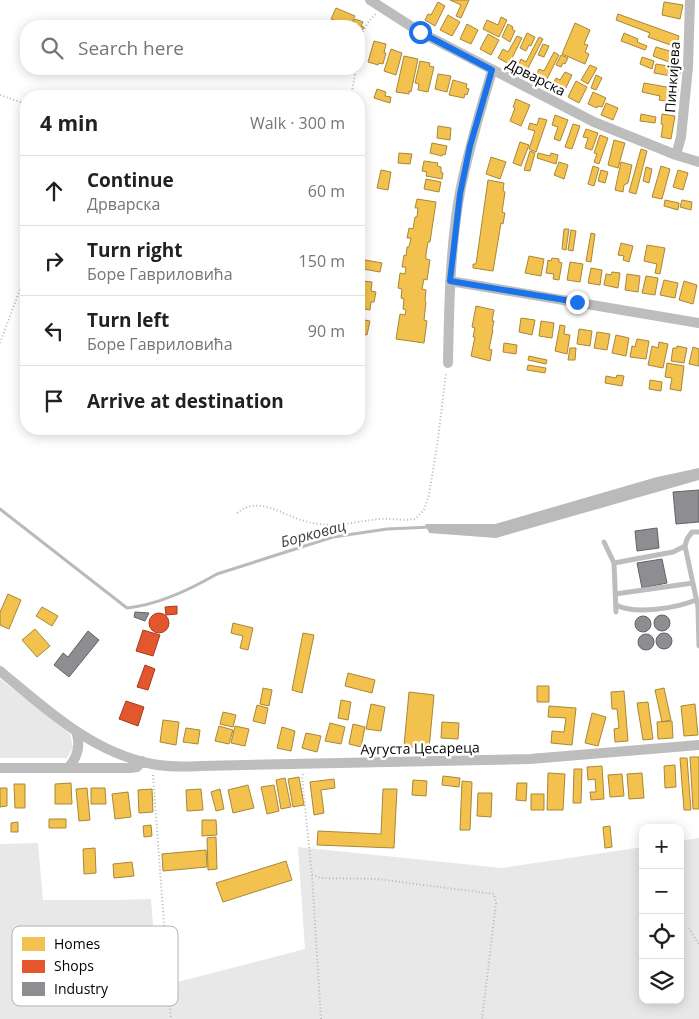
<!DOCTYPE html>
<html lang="en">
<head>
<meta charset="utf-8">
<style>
  body { margin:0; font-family:"Open Sans",sans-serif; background:#f6f6f6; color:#202124 }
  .controls { position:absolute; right:15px; bottom:15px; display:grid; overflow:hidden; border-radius:10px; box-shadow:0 2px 12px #0003 }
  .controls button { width:45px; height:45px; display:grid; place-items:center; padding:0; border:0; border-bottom:1px solid #e0e0e0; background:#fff; color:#202124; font:25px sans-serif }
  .stop { position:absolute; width:15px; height:15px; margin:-11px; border:4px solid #1a73e8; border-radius:50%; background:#fff }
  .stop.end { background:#1a73e8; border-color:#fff; box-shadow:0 1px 5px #0008 }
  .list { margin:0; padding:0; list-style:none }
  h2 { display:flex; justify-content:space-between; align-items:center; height:65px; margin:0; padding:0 20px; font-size:21px }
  h2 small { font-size:16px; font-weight:400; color:#757577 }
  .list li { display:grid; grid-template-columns:32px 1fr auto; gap:15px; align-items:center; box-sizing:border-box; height:70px; padding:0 20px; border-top:1px solid #e0e0e0 }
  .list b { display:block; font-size:19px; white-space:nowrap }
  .list p { margin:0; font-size:16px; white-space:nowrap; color:#757577 }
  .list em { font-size:16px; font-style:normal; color:#757577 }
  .icon { flex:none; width:28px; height:28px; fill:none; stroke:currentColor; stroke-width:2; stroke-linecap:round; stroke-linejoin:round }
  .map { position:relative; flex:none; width:699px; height:1019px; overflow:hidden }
  .search { position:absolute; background:#fff; box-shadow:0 2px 12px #0003; left:20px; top:20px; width:345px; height:55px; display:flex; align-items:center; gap:12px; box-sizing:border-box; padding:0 18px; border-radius:20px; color:#757577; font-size:19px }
  .panel { position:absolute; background:#fff; box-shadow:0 2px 12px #0003; left:20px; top:90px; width:345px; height:345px; border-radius:20px }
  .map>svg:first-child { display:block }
  .green { fill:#e8e8e8 }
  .water { fill:#bababa }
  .homes { fill:#f2c14e; stroke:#a98737 }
  .shops { fill:#e4572e; stroke:#a03d20 }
  .industry { fill:#8d8d92; stroke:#636366 }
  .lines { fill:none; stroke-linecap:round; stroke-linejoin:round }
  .stream { stroke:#bababa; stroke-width:3 }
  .path { stroke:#b8b8b8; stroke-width:2; stroke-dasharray:1 2.5; stroke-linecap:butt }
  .service { stroke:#bdbdbd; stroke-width:5 }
  .minor { stroke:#bdbdbd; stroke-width:10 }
  .route { stroke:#1a73e8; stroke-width:6 }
  .labels { text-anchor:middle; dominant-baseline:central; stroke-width:5; stroke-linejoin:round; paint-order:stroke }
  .street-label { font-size:14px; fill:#000; stroke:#fff }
  .water-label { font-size:15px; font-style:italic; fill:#3e3e3e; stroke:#fff }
  .key { fill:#fff; stroke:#b2b2b2; stroke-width:1 }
  .key-label { font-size:14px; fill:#000 }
</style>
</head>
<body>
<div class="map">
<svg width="699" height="1019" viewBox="0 0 699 1019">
  <rect width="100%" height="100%" fill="#fff"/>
  <!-- green -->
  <path class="green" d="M0,679L70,734L73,748L67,758H0Z
    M699,838V1019H0V844L38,843L43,900H114L151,899L158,987L305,949L298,847L502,868L643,847V1000H680V841Z"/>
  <!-- water -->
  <path class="water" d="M699,468V480L496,538L429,533L425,524H495L657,477Z"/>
  <!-- homes -->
  <path class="homes" d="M450,0H469L461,18L456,16L461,5Z
    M438,2L445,6L435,26L425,20L428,14L431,15Z
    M664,2L683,5L680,19L662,15Z
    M336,8L355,16L350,26L331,19Z
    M618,14L679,36L676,47L648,37L650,33L616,20Z
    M448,15L460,22L452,36L440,30Z
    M501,17L507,20L499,37L483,29L487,20L498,25Z
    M355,19L363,22L361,26L364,27L361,33L359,32V26H351Z
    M575,23L590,30L584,44L588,45L585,52L589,54L585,64L562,54Z
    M467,24L478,30L471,44L460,39Z
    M508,24L513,27L512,29L515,31L510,42L502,37Z
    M527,33L535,37L531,46L529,45L526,51L520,48Z
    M624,33L638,39L637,42L647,46L645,50L621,41Z
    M488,34L499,40L491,55L480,49Z
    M517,36L522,38L509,64L498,58L503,49L508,52Z
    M539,37L543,39L526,72L517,68L521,59L526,62Z
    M374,41L386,44L384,53H386L383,64L379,63L378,65L368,62Z
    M543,44L549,46L544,57L538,55Z
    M656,47L673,52L669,62L653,56Z
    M391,49L402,53L396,75L384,71Z
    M554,52L559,55L545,83L535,78L539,69L544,71Z
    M561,55L568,58L565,64L563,63L561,67L556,65Z
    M404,56L418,59L411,92L409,91V94L396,92Z
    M642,57L654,61L652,69L640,64Z
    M420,61L430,63L429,66L434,67L428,92L418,90L419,84L415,83Z
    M656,64L681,68L678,83L670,81L671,76L654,73Z
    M590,65L597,68L588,84L581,80Z
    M565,72L572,75L563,94L551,88L556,78L560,80Z
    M438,74L451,76L447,92L435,89Z
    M596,75L602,78L596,90L591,88Z
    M453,80L467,84L466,88L469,89L467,95L465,94L464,98L449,95Z
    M576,81L587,87L579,103L568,97Z
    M644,83L678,89L676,103L659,100L660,96L642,92Z
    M377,89L386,92L385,96L391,97L390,103L374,98Z
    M593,92L606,98L602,107L598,106L597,108L588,104Z
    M516,99L530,105L521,126L510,121L515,108L513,107Z
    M606,103L618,108L613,120L601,115Z
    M641,114L656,117L655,123L640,121Z
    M662,114L675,116L671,139L661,137L663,125L661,124Z
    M555,115L568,120L560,141L554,139L558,127L552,125Z
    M539,118L547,120L536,152L529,149L535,131L528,129L530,123L537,125Z
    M573,124L580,126L572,149L565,147Z
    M438,126L451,128L450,140L437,138Z
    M586,129L598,133L592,150L585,148L588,138L583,137Z
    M600,135L608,138L599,164L594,162L597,154L594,153Z
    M614,140L625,143L618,168L608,165Z
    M520,142L529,145L521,166L513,163Z
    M432,143L447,146L445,155L443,154L442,156L430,153Z
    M641,149L647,151L636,194L629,192Z
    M530,151L535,153L530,171L524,170Z
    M399,153L412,154L410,164L398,163Z
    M538,153L550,156L551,153L558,155L556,164L537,158Z
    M491,157L506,162L500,179L486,174Z
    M424,161L438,163L437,166L441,167V172L443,173L442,179L426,176L427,172L422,171Z
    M559,162L568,165L564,179L554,175Z
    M621,162L632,165L628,183L624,185L623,192L615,190Z
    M593,166L599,168L594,186L588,184Z
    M661,166L670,169L662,199L652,197Z
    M646,167L652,169L649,183L643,181Z
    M381,170L391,172L388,190L377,188Z
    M601,170L608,172L605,183L598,181Z
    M678,170L688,173L683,190L673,187Z
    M426,179L441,182L439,192L424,189Z
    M488,180L504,183L503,191L505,192L502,212L505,213L503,224L501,223L493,271L473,268V264H476Z
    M417,199L436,202L430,242H428L426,254V259L430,260L427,280L424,279L422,289L426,290L425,301L426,302L424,320L427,321L424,343L396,339L400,314L405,315L406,310L403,309L404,299L401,298L402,289L398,288L400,273L405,274L406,267H402L404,255L406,256L407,247H409L411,238H407L409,228L413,229L415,217H417L418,208H415Z
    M665,200L679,203L678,210L664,206Z
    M682,200L692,202L691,210L680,207Z
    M564,229H569L566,250L562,249Z
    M571,230L576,231L573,251L568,250Z
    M591,233L595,234L591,262L586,261Z
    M621,243L633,246L629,262L623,260L624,256L618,255Z
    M647,245L665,248L660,274L655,273L657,264L644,261Z
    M529,256L544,259L541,276L525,273Z
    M552,258L559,259V262L562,263L559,280L553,279L554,274L546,273L548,260L551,261Z
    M365,260L382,263L380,272L363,269Z
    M570,262L583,264L580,282L567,280Z
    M591,268L602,270L600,285L588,283Z
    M612,272L620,273L618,288L604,285L606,274L611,275Z
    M627,274L640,276L638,292L625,290Z
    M646,276L658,278L655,295L642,293Z
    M664,280L678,283L675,298L660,295Z
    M362,281L372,282L371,291L376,292L374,302H371L370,310L359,308Z
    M684,281L697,285L693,304L679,300Z
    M476,306L494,310L492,321H494L492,330H493L489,349L492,350L490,361L471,356L475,337H473L475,328L472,327Z
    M521,318L535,320L532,335L519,332Z
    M359,319L370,321L367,335L359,333Z
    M541,321L554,323L552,338L539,336Z
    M560,325L565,326L564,334L570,335L567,354L555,351Z
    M579,329L592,331L590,346L577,344Z
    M597,332L610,334L607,350L594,348Z
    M616,335L629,338L626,356L612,353Z
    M637,339L649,341L646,359L630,357L632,346L635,347Z
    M659,342L668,344L663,368L648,365L652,346L658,348Z
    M504,343L517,345L516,354L503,352Z
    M677,346L687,348L684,363L671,361L673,348H677Z
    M693,347L699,349V366L689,364Z
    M570,348H576L575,360H568Z
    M529,356L547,360L546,364L528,360Z
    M667,363L684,366L681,391L670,389L672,378L665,377Z
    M528,365L546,368L545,373L527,370Z
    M617,375L624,376L622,386L605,383L606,376L616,378Z
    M650,380L662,382L661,391L649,389Z
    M8,594L21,600L9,629L0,625V612Z
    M42,607L58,616L52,626L36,616Z
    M233,623L253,628L248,650L240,648L243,636L231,633Z
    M35,629L50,646L37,657L22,640Z
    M303,633L314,635L302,693L292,690Z
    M348,673L375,680L372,693L345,686Z
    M537,686H549V702H537Z
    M263,688L272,690L269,706L260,704Z
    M664,688L671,720L662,722L655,690Z
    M624,691L628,741L615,742L614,729L619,728L617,709H612L611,692Z
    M409,692L434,695L429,749L404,746Z
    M341,700L351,702L348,720L338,718Z
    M648,702L653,739L643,740L637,703Z
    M371,704L385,707L381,731L366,729Z
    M695,704L698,735L684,736L681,706Z
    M257,705L268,708L265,724L253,721Z
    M549,706L576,708L572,745L551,743L552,731L564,732L566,718L548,717Z
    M223,712L236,715L233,727L220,724Z
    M592,713L606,717L598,746L585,743Z
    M163,720L179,722L176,745L160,742Z
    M672,721L673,738L658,739L657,722Z
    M442,722L459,723L458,739L441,738Z
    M330,723L345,727L341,744L325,741Z
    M353,724L365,727L361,747L349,744Z
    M219,726L233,730L229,744L215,741Z
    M235,726L249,729L245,746L231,743Z
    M282,727L295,731L291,751L277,748Z
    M186,728L200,730L198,744L183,742Z
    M306,733L321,736L317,752L302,748Z
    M690,757H699V809H693Z
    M680,758H687L691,810H684Z
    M675,765L676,787L665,788L664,766Z
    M602,766L604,799L591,800L590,792H596L595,779L588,780L587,767Z
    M574,769H582L581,803H573Z
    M548,773L565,774L563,810H547Z
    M642,773L644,798L629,799L627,774Z
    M622,774L624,796L610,797L608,775Z
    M443,776L460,778L459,787L442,785Z
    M299,777L304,805L293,807L288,779Z
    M285,778L291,807L281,809L276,780Z
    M334,779L335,788L321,790L324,813L314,815L310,782Z
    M413,780L427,781L426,796L412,795Z
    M462,781L472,782L470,830H460Z
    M71,783L72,804H55V784Z
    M517,783H527L526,801L516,800Z
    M14,784H25V808H15Z
    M248,785L254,808L233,813L228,790Z
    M274,785L279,811L267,814L261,787Z
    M0,788H7V806L0,807Z
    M87,788L90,820L79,821L76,789Z
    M91,788H105L106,804H91Z
    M152,789L153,812L139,813L138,790Z
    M201,789L203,810L187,811L186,790Z
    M220,789L224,809L216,811L211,792Z
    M383,789H397L394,848L317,845L318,831L381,834Z
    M128,792L131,817L115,819L112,794Z
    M478,793H492L491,817L477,816Z
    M531,794H544V810H531Z
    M49,819H66V828H49Z
    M202,820H216L217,835L202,836Z
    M18,822V832H11V823Z
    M151,825L152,836L144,837L143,826Z
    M610,826L612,847L605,848L603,827Z
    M216,837L217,869L208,870L207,838Z
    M95,848L96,873L84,874L83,849Z
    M206,850L207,867L163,871L162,854Z
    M286,861L292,880L223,902L216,883Z
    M132,862L134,876L114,878L113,864Z"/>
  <!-- shops -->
  <path class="shops" d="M177,606V614L166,615L165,607Z
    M149 623a10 10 0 1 1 20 0a10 10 0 1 1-20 0Z
    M143,630L160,635L153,656L136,651Z
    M145,665L155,669L148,690L137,687Z
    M126,701L144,707L138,726L119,719Z"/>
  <!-- industry -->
  <path class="industry" d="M699,490V522L676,524L673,492Z
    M657,528L659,548L637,551L635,531Z
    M662,559L667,583L642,588L637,563Z
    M135,612L149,613L145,621L134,617Z
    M654 623a8 8 0 1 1 16 0a8 8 0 1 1-16 0Z
    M635 624a8 8 0 1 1 16 0a8 8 0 1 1-16 0Z
    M88,631L99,640L69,677L54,665L63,653L68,657Z
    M656 641a8 8 0 1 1 16 0a8 8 0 1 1-16 0Z
    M638 642a8 8 0 1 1 16 0a8 8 0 1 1-16 0Z"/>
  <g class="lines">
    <!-- stream -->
    <path class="stream" d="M0,509L127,608C156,605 191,589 217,574L333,537L387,529L431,527"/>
    <!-- path -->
    <path class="path" d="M359,49C361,36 365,23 376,14
      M0,95L26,104
      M351,96L356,69
      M0,343L26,273
      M237,513C258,496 279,513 301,520C333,530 350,522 380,519C392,518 403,521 415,519L424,510L429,495L438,439L446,373
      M303,774L302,777L312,875L321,1019
      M153,775L171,1019
      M312,875L321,878L377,879L494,894L496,903L482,1019
      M689,928L699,945"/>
    <!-- service -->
    <path class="service" d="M604,542L614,563L616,612
      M614,563L673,552L685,546
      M615,594L693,583
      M616,605C636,615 676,608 696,600
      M699,646L698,607L685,546L687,539L692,532H699"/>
    <!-- minor -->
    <path class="minor" d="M370,0L420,32L594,122L676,155L699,162
      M676,155L681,137L688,67L690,0
      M450,281L699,323
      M448,363C449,306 450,248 460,192C468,151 480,111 492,71
      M0,671C46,709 91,752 152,764C168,767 185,767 201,766L530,759L699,745
      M0,768H130L137,767L142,761
      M68,768C78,757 81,745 76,731"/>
  </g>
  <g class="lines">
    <!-- route -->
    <path class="route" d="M420,32L492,70L470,146L460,194L450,281L577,302"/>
  </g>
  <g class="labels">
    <!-- street labels -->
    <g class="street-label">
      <text transform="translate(536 77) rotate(27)">Дрварска</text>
      <text transform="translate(672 77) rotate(-86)">Пинкијева</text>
      <text transform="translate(420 748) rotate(-1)">Аугуста Цесареца</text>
    </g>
    <!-- water labels -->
    <g class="water-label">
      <text transform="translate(313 533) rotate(-15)">Борковац</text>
    </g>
  </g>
  <!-- legend -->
  <rect x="12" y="926" width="166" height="80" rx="8" class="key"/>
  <rect x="22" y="937" width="23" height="14" fill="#f2c14e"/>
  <rect x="22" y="960" width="23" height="13" fill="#e4572e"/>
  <rect x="22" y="982" width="23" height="14" fill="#8d8d92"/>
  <g class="key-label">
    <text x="54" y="949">Homes</text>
    <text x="54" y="971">Shops</text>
    <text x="54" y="994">Industry</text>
  </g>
</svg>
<div class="controls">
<button>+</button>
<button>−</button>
<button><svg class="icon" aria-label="locate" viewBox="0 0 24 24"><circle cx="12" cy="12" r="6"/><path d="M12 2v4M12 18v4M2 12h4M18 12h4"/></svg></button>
<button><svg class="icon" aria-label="layers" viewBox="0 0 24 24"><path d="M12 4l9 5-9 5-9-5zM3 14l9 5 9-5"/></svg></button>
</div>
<div class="stop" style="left:420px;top:32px"></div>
<div class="stop end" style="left:577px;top:302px"></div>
<div class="search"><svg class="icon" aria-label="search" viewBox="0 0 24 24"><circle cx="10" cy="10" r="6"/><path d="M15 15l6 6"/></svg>Search here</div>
<section class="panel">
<h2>4 min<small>Walk · 300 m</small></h2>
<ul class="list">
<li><svg class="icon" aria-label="ahead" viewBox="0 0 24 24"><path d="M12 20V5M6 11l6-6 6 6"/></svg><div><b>Continue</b><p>Дрварска</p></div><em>60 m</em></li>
<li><svg class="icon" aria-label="right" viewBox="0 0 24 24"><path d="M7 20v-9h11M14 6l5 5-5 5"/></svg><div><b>Turn right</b><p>Боре Гавриловића</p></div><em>150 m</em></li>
<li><svg class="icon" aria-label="left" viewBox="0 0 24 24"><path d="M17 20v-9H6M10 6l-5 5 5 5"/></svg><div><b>Turn left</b><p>Боре Гавриловића</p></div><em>90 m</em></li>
<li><svg class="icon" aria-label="arrive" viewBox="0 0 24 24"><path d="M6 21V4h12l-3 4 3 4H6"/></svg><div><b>Arrive at destination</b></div></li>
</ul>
</section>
</div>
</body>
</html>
